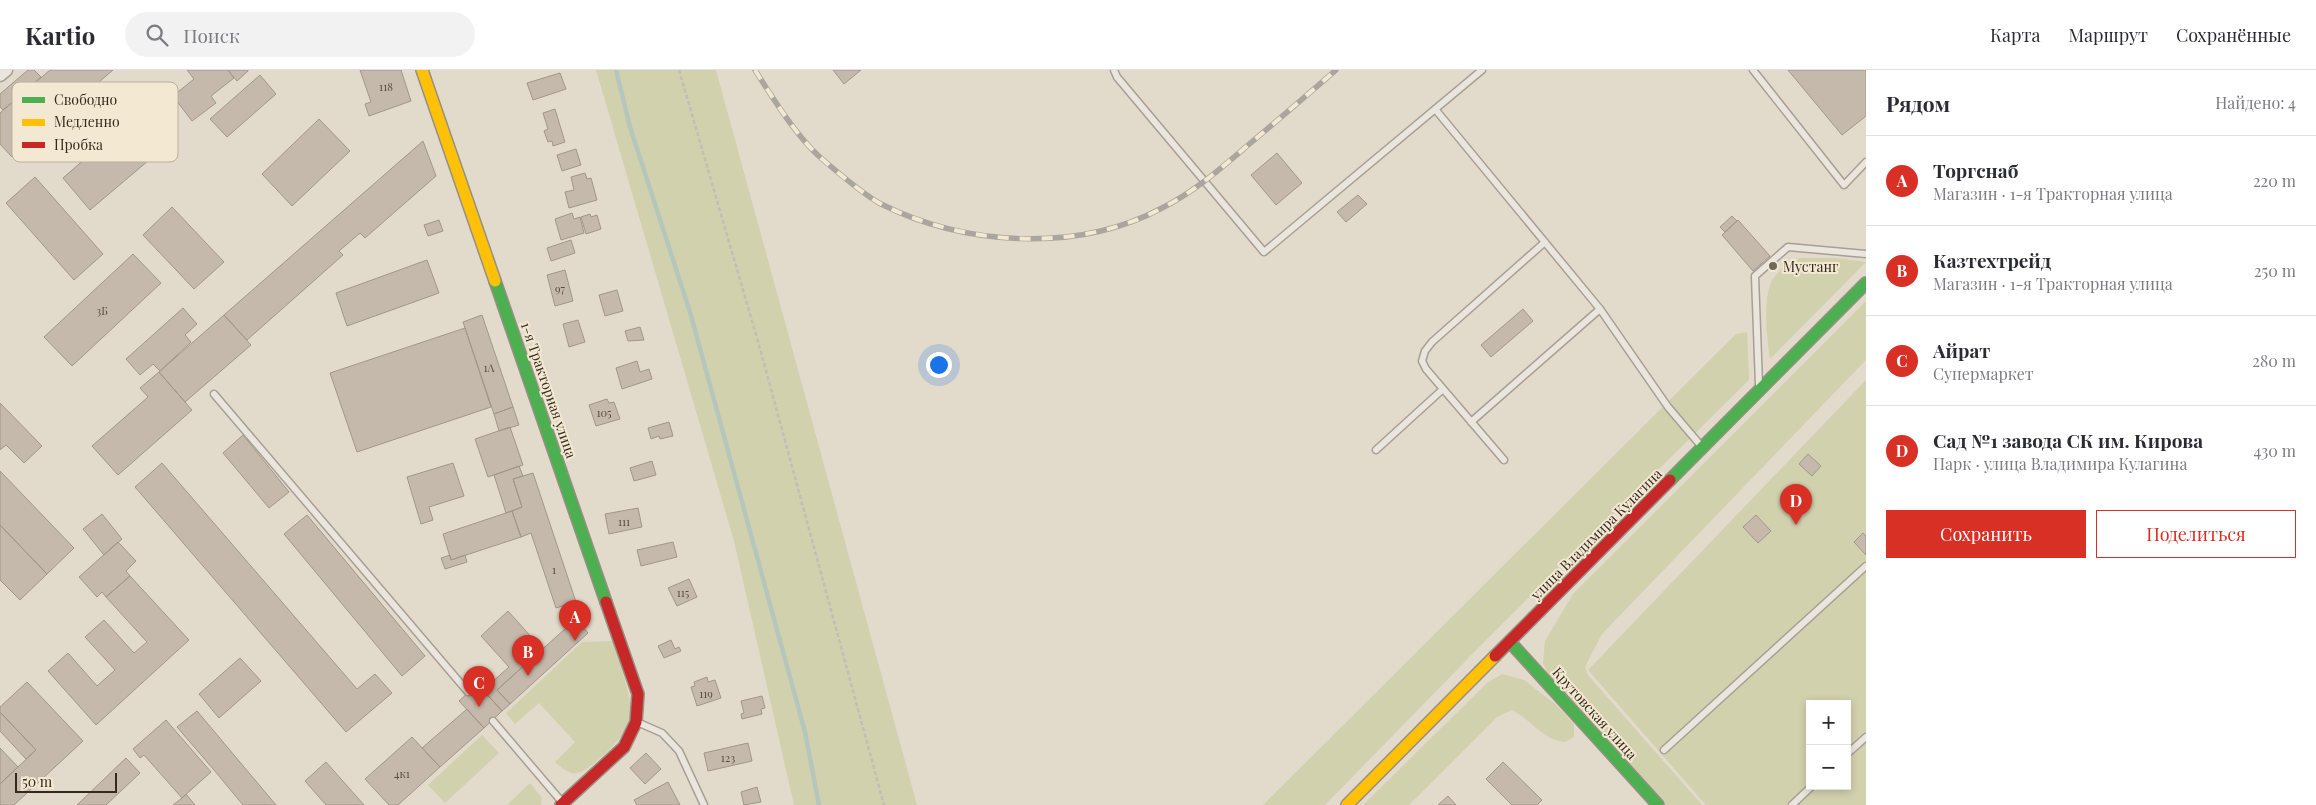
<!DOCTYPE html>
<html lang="ru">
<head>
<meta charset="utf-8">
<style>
  body { margin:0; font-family:"Playfair Display",serif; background:#f2f2f3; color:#2b2b33 }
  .controls { position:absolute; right:15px; bottom:15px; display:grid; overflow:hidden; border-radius:0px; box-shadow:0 2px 8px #0003 }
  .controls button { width:45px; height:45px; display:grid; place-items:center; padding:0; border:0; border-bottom:1px solid #e1e1e2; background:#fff; color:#2b2b33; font:25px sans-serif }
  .scale { position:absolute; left:15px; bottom:12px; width:102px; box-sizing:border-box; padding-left:5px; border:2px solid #35291e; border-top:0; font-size:14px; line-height:18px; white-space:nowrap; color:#35291e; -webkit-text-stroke:4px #f3e9d2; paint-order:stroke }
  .you { position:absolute; left:938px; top:294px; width:18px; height:18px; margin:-12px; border:4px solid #fff; border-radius:50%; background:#1a73e8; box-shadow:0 0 0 8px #1a73e833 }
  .badge { display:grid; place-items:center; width:32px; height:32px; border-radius:50%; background:#d93025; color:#fff; font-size:16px; font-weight:700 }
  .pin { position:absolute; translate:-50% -41px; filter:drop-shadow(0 1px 2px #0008) }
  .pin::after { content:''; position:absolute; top:26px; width:18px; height:15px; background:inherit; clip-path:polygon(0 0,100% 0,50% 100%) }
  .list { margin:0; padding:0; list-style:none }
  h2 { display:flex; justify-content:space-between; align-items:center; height:65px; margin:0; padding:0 20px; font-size:21px }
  h2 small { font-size:16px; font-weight:400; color:#7c7c81 }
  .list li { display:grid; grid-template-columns:32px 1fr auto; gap:15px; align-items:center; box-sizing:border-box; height:90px; padding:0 20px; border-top:1px solid #e1e1e2 }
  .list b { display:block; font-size:19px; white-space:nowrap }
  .list p { margin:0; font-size:16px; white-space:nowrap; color:#7c7c81 }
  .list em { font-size:16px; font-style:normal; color:#7c7c81 }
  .actions { display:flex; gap:10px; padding:15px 20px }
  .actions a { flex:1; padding:11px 0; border:1px solid #d93025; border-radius:0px; text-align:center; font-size:18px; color:#d93025 }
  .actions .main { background:#d93025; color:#fff }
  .icon { flex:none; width:28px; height:28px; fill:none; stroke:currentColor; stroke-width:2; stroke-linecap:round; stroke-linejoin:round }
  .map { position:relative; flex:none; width:1866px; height:735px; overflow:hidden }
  header { display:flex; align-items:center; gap:30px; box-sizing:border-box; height:70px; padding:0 25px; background:#fff; border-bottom:1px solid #e1e1e2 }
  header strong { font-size:24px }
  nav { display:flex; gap:28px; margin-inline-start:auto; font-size:18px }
  .search { width:350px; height:45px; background:#f2f2f3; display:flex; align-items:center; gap:12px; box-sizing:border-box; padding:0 18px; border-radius:28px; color:#7c7c81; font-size:19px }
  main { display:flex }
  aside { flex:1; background:#fff }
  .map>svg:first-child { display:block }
  .green { fill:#d2d1ae; fill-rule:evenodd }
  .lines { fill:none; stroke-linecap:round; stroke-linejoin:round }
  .stream { stroke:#b7c6bc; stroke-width:4.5 }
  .building { fill:#c5b9ac; stroke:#a2968b }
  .lane-casing { stroke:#a79f95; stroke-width:9 }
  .street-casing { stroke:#a79f95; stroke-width:15 }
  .fast-casing { stroke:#978f85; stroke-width:14 }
  .slow-casing { stroke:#978f85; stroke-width:14 }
  .jam-casing { stroke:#978f85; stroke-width:14 }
  .path { stroke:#c3bdb4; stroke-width:2.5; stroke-dasharray:4 2.5; stroke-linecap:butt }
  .lane { stroke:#eae6dd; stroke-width:6 }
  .street { stroke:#eae6dd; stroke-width:12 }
  .fast { stroke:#4caf50; stroke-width:11 }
  .slow { stroke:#ffc107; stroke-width:11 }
  .jam { stroke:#c62828; stroke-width:11 }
  .rail-casing { stroke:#aaa59d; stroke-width:5.5 }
  .rail { stroke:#f3e9d2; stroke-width:4; stroke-dasharray:11; stroke-linecap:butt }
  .poi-dot { fill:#72675b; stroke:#f3e9d2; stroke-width:2 }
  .labels { text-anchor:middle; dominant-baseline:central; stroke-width:4; stroke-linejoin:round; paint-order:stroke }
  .number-label { font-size:11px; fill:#594d42 }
  .poi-label { font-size:14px; fill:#35291e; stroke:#f3e9d2; text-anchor:start }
  .street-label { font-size:14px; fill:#35291e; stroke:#f3e9d2 }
  .key { fill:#f3e9d2; stroke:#baaf9c; stroke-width:1 }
  .key-label { font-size:14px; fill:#35291e }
</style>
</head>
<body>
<header>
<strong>Kartio</strong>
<div class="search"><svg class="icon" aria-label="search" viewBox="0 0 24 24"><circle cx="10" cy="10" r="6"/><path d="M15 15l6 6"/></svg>Поиск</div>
<nav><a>Карта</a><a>Маршрут</a><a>Сохранённые</a></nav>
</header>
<main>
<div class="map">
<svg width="1866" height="735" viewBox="0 0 1866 735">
  <rect width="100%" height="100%" fill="#e2dacb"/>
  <!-- green -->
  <path class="green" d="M596,0H716L917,735H794L734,471Z
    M1800,188H1836L1866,192L1770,289C1767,271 1762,225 1773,209C1779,200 1791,192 1800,188Z
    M1866,231V290L1602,564L1585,597L1588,605L1702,735H1665L1549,607L1543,593L1545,571L1573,524Z
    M1747,262L1749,310L1492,564L1325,735H1263L1736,264Z
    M1866,310V735H1706L1588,600ZM1810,634H1847V716H1810Z
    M613,571C617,587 631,622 630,637C630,645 629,653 625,660C620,671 589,701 578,703C569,705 561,697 555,692L575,672L539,633L515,654L506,643L582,572Z
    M1502,604L1524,610L1555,634L1574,654V667L1565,672C1542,670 1533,651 1512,640L1497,647L1409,735H1363L1487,613Z
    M482,665L499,683L445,733L428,715Z
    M530,713L542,728L541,735H507Z"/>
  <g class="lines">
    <!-- stream -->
    <path class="stream" d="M616,0L630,57L690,242L805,662L819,735"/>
  </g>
  <!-- building -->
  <path class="building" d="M28,0H34L41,7L3,40L0,37V24Z
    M50,0H113L12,87L0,74V43Z
    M187,0H228L234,8L211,26L216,33L192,51L173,26L194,9Z
    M228,0H248V1L237,11Z
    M360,0H401L411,31L369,46L365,34L371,32Z
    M833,0H861L844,14Z
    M1788,0H1866V46L1842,65Z
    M560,3L566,19L533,30L527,13Z
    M260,5L276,24L227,67L210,49Z
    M555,39L565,72L553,76L552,71L548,72L544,61L548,59L543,43Z
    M319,49L350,81L292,136L262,104Z
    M127,52L155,85L90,140L63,108Z
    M423,71L436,106L365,168L360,163L339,181L343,185L247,270L224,245Z
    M576,79L581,95L562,101L557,85Z
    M1277,83L1302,113L1276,135L1251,105Z
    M585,103L587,109L591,108L597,130L569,138L565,122L574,120L571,107Z
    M35,107L103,184L74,210L6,133Z
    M1358,125L1367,134L1346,152L1337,142Z
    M172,137L224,192L194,219L143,165Z
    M572,143L574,149L580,147L584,163L561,170L555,149Z
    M590,144L591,147L597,145L601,159L586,164L581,147Z
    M1732,146L1737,151L1725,162L1720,157Z
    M439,150L443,161L428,166L424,155Z
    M1738,150L1770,186L1753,201L1722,165Z
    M571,170L575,183L551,191L547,178Z
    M133,184L161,213L72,296L44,267Z
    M427,190L439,223L347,256L336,223Z
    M565,200L573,231L555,236L547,205Z
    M617,220L623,241L605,246L599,225Z
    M183,238L197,254L185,265L191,272L160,301L153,294L140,305L126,289Z
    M1523,239L1533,251L1491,287L1481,275Z
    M224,245L251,275L185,332L159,302Z
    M482,245L513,337L494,344L463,252Z
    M578,250L585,272L569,277L563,254Z
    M640,257L644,270L628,271L625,261Z
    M465,258L491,337L357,382L330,303Z
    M637,291L640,302L649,299L652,309L622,319L616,298Z
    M159,302L192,340L118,405L92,376L148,327L140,318Z
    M607,329L609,333L614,332L620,349L596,356L589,335Z
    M0,333L42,376L24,393L6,375L0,380Z
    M513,337L519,355L499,361L494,344Z
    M669,352L673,366L660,369L659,366L651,369L648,358Z
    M510,357L523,395L488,407L475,369Z
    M243,365L289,422L269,438L223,383Z
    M1808,384L1821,396L1812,406L1799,394Z
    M652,391L656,405L634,411L630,398Z
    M162,393L357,619L375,604L392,623L346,662L135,417Z
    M453,393L464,426L429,437L433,450L421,454L407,407Z
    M519,396L523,406L513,409L522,437L506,443L494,405Z
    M0,401L74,478L47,504L0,455Z
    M533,403L576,532L556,538L531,463L521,467L512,441L522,437L513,409Z
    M638,438L642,457L609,464L605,444Z
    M512,441L521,467L451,490L443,464Z
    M102,444L122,469L104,485L83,459Z
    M307,445L425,586L402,606L284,464Z
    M1756,445L1771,461L1758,473L1743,457Z
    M0,455L47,504L20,530L0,510Z
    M1863,463L1866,466V485L1854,472Z
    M118,472L136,491L126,501L130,506L106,527L102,522L97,527L79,507Z
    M673,472L677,487L641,496L637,480Z
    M450,485L451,490L465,485L467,492L445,499L441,488Z
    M130,506L189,570L96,655L48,601L68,583L97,616L115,600L85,567L104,550L134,583L147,572L106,527Z
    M689,509L697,527L677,536L668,518Z
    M508,541L542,579L497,620L510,634L502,641L483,620L509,597L481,566Z
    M576,549L588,563L510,634L497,620Z
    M671,570L675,579L679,577L681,581L664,588L658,576Z
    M240,588L261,611L219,648L199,624Z
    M707,607L708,612L715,610L721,628L697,636L691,617L695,616L694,612Z
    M27,612L83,671L14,735H0V714L36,680L0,642V637Z
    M478,614L502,641L484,658L459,631Z
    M762,626L765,638L761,639L762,644L742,649L741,644L744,643L741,631Z
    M467,639L484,658L440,697L422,678Z
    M197,641L276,735H243L214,700L177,657Z
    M0,642L36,680L26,689L0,661Z
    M166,650L211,702L182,728L144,685L140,688L133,679Z
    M412,667L440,697L398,735H389L365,709Z
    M748,673L752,691L708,701L704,683Z
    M0,678L18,697L0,714Z
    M646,683L661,699L645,714L630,698Z
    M126,688L140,703L106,735H77Z
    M326,692L364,735H326L305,711Z
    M1503,692L1542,730L1537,735H1512L1486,709Z
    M668,712L680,735H637L634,730Z
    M757,717L761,732L744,735L741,722Z
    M186,724L195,735H173L182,728Z
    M1448,726L1456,735H1438Z"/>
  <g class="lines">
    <defs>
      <path id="lane" d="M1114,0L1117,7L1264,182L1482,0
        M1753,0L1844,115L1866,92
        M1435,39L1600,239L1668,337L1702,377
        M1759,315L1755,206L1788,177L1866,184
        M214,324L468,622
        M1471,352L1600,239
        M1376,380L1443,319
        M1504,390L1426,299L1422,291L1425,281L1432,272L1545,172
        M493,651L562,732
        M637,652L662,663L679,681L704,735
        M1664,680L1866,496
        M1847,684L1866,667
        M1792,735L1812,716"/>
      <path id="street" d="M0,5L6,0"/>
      <path id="fast" d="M495,211L606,532
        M1670,410L1866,213
        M1510,572L1658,735"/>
      <path id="slow" d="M422,0L495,211
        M1347,735L1495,586"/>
      <path id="jam" d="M1495,586L1670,410
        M561,735L624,677L636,652L638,624L606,532"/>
    </defs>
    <!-- lane casing -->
    <use href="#lane" class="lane-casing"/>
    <!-- street casing -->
    <use href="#street" class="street-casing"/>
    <!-- fast casing -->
    <use href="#fast" class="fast-casing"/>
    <!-- slow casing -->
    <use href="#slow" class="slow-casing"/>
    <!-- jam casing -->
    <use href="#jam" class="jam-casing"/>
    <!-- path -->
    <path class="path" d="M679,0L759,275L884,735"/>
    <!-- lane -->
    <use href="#lane" class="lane"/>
    <!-- street -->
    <use href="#street" class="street"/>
    <!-- fast -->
    <use href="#fast" class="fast"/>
    <!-- slow -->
    <use href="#slow" class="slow"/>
    <!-- jam -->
    <use href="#jam" class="jam"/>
    <defs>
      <path id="rail" d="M755,0C772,27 797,67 821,88C836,101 864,125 881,134C965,176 1078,183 1162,138C1194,122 1220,99 1247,76C1277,51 1307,25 1336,0"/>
    </defs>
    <!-- rail casing -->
    <use href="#rail" class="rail-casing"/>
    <!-- rail -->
    <use href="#rail" class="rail"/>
  </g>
  <!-- markers -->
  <circle class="poi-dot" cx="1773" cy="196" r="5"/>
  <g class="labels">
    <!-- number labels -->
    <g class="number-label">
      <text x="386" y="16">118</text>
      <text x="560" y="218">97</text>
      <text x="102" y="240">3Б</text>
      <text x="489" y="297">1А</text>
      <text x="604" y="342">105</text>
      <text x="624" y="451">111</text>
      <text x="554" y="499">1</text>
      <text x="683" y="522">115</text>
      <text x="706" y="623">119</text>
      <text x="728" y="687">123</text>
      <text x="402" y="703">4к1</text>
    </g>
    <!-- poi labels -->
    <g class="poi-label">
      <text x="1783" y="196">Мустанг</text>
    </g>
    <!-- street labels -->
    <g class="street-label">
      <text transform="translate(549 320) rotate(71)">1-я Тракторная улица</text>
      <text transform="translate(1596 464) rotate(-45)">улица Владимира Кулагина</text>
      <text transform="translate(1595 643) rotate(48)">Крутовская улица</text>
    </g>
  </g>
  <!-- legend -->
  <rect x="12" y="12" width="166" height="80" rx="8" class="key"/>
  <rect x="22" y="27" width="23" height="6" fill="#4caf50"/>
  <rect x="22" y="49" width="23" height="7" fill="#ffc107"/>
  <rect x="22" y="72" width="23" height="6" fill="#c62828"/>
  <g class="key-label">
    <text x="54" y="35">Свободно</text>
    <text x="54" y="57">Медленно</text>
    <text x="54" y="80">Пробка</text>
  </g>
</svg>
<div class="controls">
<button>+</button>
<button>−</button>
</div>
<div class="scale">50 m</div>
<div class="you"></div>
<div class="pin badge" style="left:575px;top:571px">A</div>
<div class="pin badge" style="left:528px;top:606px">B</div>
<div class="pin badge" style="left:479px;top:637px">C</div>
<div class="pin badge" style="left:1796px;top:455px">D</div>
</div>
<aside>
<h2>Рядом<small>Найдено: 4</small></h2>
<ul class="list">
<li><span class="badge">A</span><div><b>Торгснаб</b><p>Магазин · 1-я Тракторная улица</p></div><em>220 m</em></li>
<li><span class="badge">B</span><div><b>Казтехтрейд</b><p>Магазин · 1-я Тракторная улица</p></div><em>250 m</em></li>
<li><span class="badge">C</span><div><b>Айрат</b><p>Супермаркет</p></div><em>280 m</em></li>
<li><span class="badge">D</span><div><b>Сад №1 завода СК им. Кирова</b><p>Парк · улица Владимира Кулагина</p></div><em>430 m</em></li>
</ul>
<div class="actions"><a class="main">Сохранить</a><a>Поделиться</a></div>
</aside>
</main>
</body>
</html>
